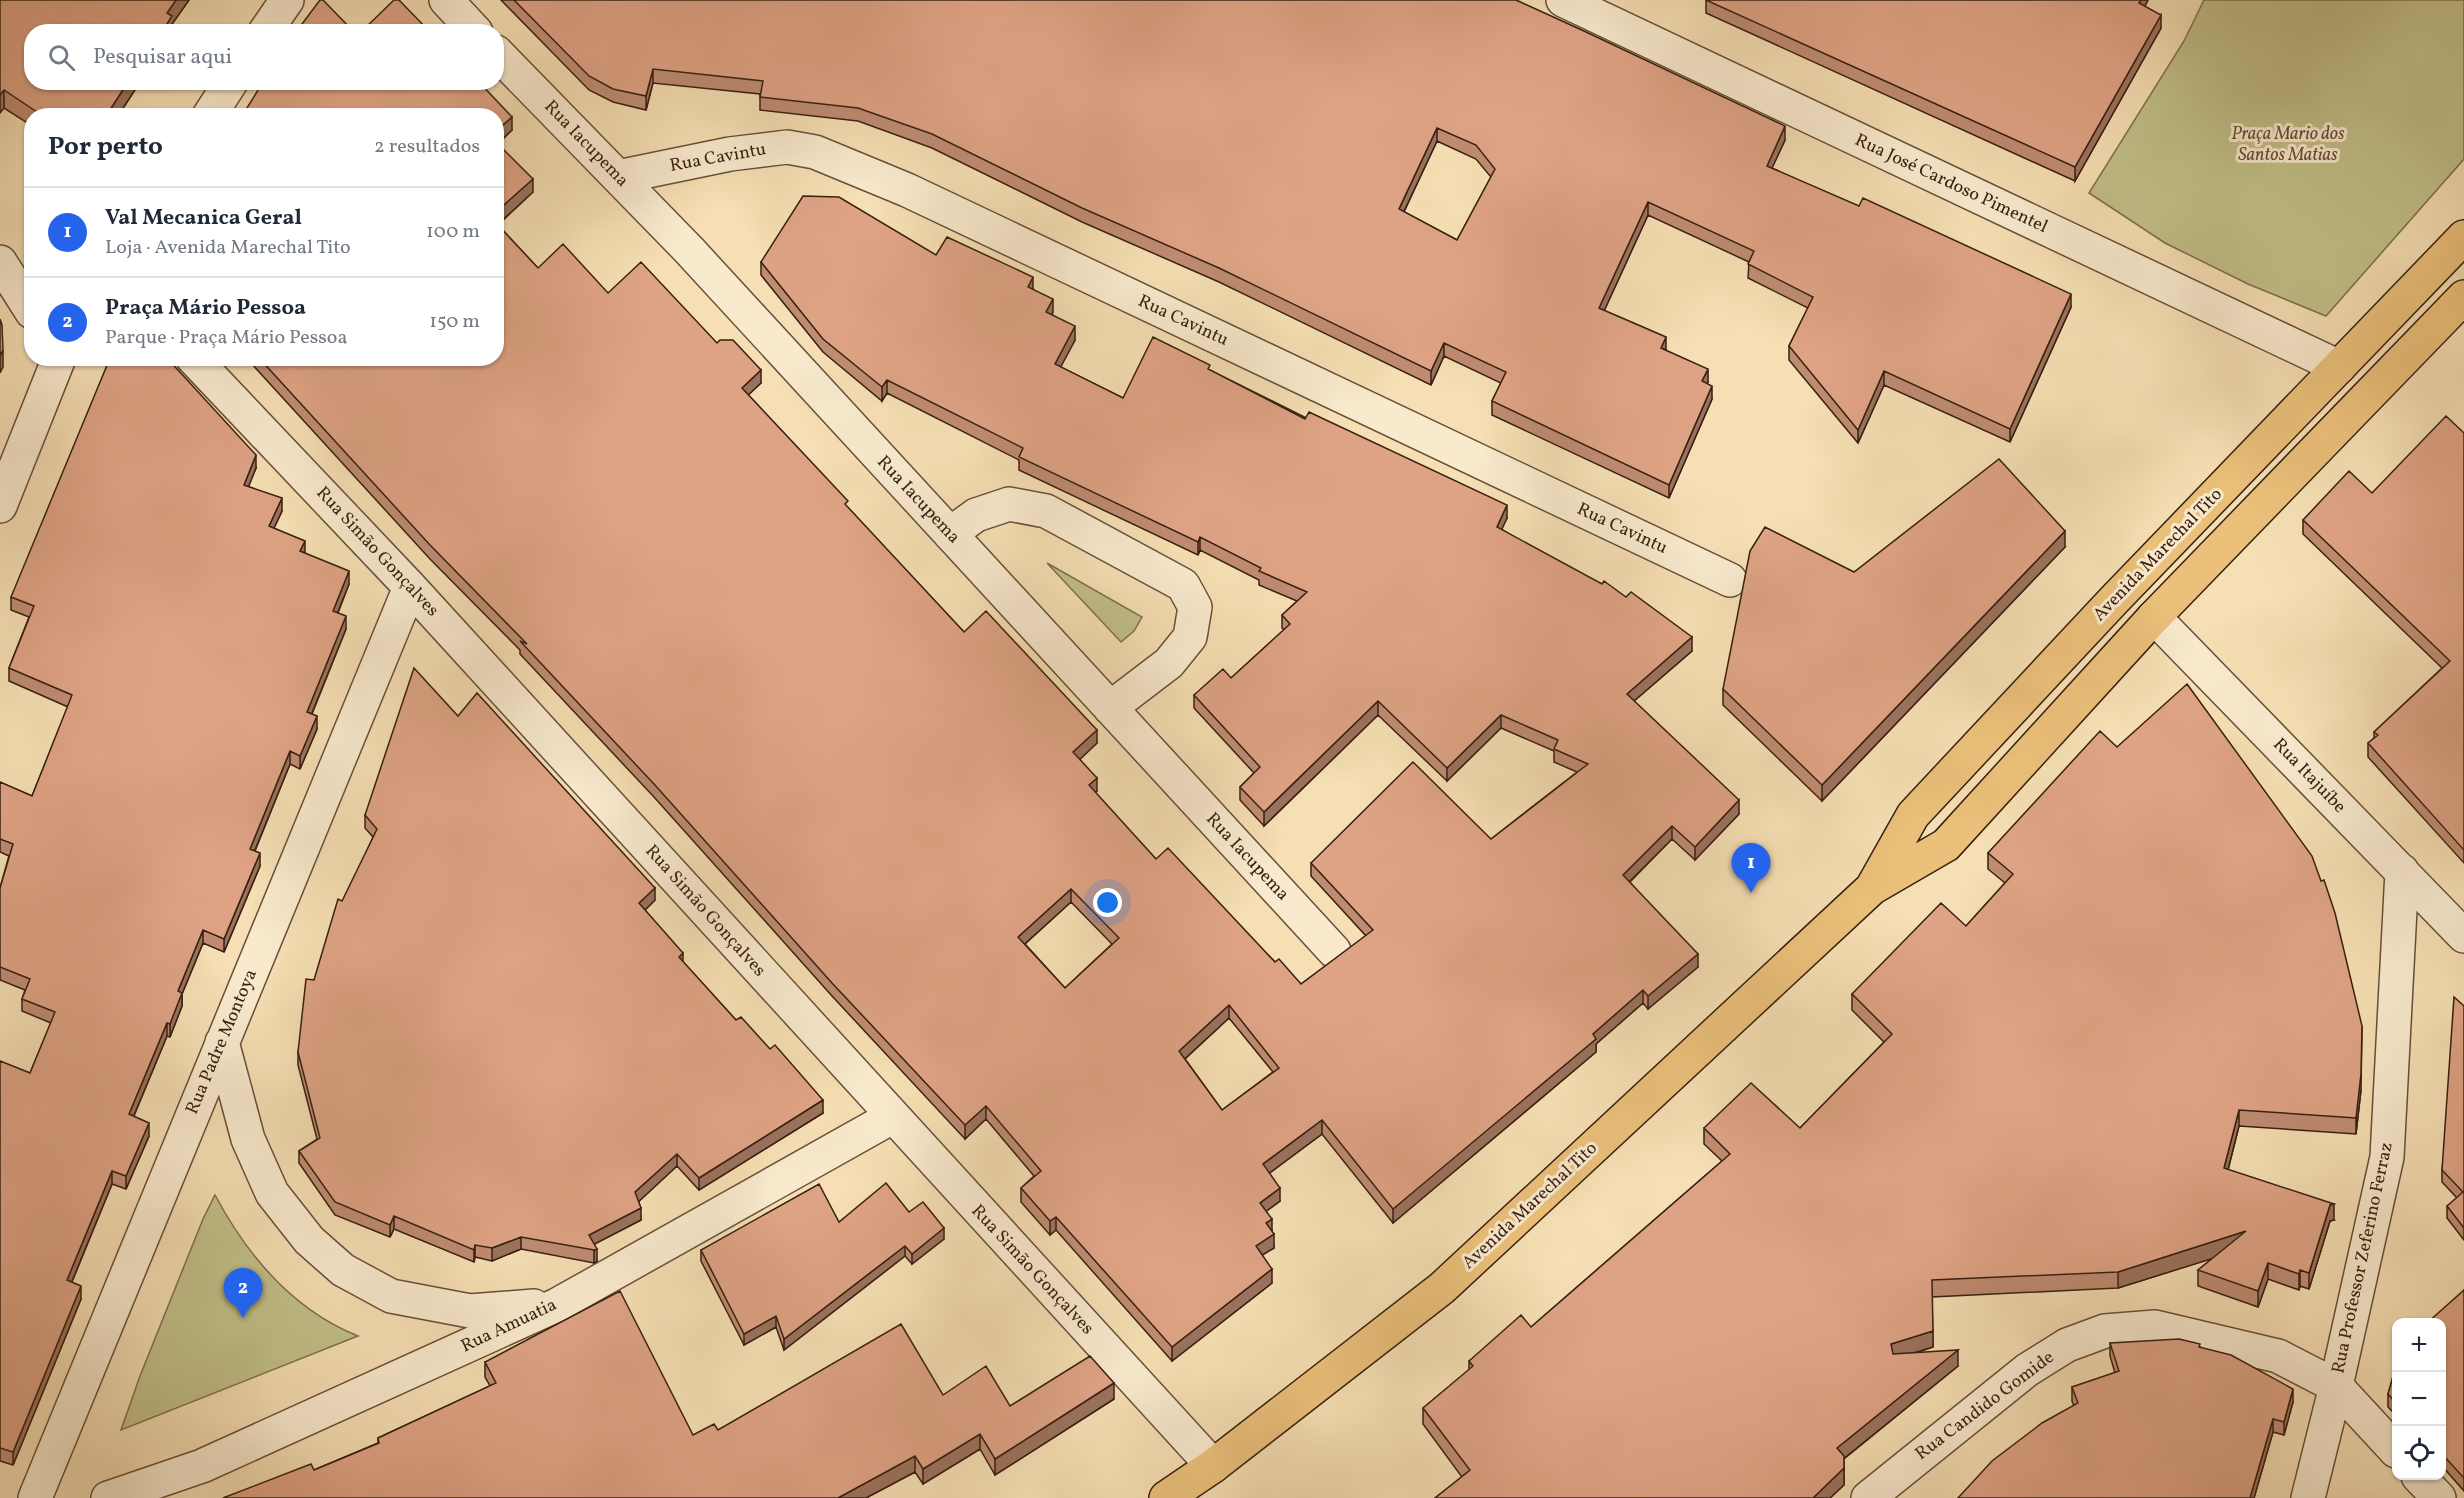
<!DOCTYPE html>
<html lang="pt">
<head>
<meta charset="utf-8">
<style>
  body { margin:0; font-family:Vollkorn,serif; background:#f6f6f7; color:#1f2937 }
  .controls { position:absolute; right:18px; bottom:18px; display:grid; overflow:hidden; border-radius:12px; box-shadow:0 2px 4px #0004 }
  .controls button { width:54px; height:54px; display:grid; place-items:center; padding:0; border:0; border-bottom:2px solid #e0e1e3; background:#fff; color:#1f2937; font:30px sans-serif }
  .you { position:absolute; left:1108px; top:903px; width:21px; height:21px; margin:-15px; border:4px solid #fff; border-radius:50%; background:#1a73e8; box-shadow:0 0 0 9px #1a73e833 }
  .badge { display:grid; place-items:center; width:39px; height:39px; border-radius:50%; background:#2563eb; color:#fff; font-size:20px; font-weight:700 }
  .pin { position:absolute; translate:-50% -50px; filter:drop-shadow(0 2px 3px #0008) }
  .pin::after { content:''; position:absolute; top:32px; width:21px; height:18px; background:inherit; clip-path:polygon(0 0,100% 0,50% 100%) }
  .list { margin:0; padding:0; list-style:none }
  h2 { display:flex; justify-content:space-between; align-items:center; height:78px; margin:0; padding:0 24px; font-size:26px }
  h2 small { font-size:20px; font-weight:400; color:#747a83 }
  .list li { display:grid; grid-template-columns:39px 1fr auto; gap:18px; align-items:center; box-sizing:border-box; height:90px; padding:0 24px; border-top:2px solid #e0e1e3 }
  .list b { display:block; font-size:22px; white-space:nowrap }
  .list p { margin:0; font-size:20px; white-space:nowrap; color:#747a83 }
  .list em { font-size:20px; font-style:normal; color:#747a83 }
  .icon { flex:none; width:33px; height:33px; fill:none; stroke:currentColor; stroke-width:2; stroke-linecap:round; stroke-linejoin:round }
  .map { position:relative; flex:none; width:2464px; height:1498px; overflow:hidden }
  .search { position:absolute; background:#fff; box-shadow:0 2px 4px #0004; left:24px; top:24px; width:480px; height:66px; display:flex; align-items:center; gap:15px; box-sizing:border-box; padding:0 21px; border-radius:24px; color:#747a83; font-size:22px }
  .panel { position:absolute; background:#fff; box-shadow:0 2px 4px #0004; left:24px; top:108px; width:480px; height:258px; border-radius:24px }
  .map>svg:first-child { display:block }
  .green { fill:#c2c089; stroke:#7d704d; stroke-width:1.5 }
  .lines { fill:none; stroke-linecap:round; stroke-linejoin:round }
  .minor-casing { stroke:#684f3a; stroke-width:36 }
  .major-casing { stroke:#381f11; stroke-width:36 }
  .minor { stroke:#f9eace; stroke-width:33 }
  .major { stroke:#ebc07a; stroke-width:33 }
  .wall { fill:#bf8c72; stroke:#381f11; stroke-width:1.5; fill-rule:evenodd }
  .shaded-wall { fill:#9b725d; stroke:#381f11; stroke-width:1.5 }
  .building { fill:#dea385; stroke:#381f11; stroke-width:1.5; fill-rule:evenodd }
  .labels { text-anchor:middle; dominant-baseline:central; stroke-width:6; stroke-linejoin:round; paint-order:stroke }
  .park-label { font-size:18px; font-style:italic; fill:#614f35; stroke:#f9eace }
  .street-label { font-size:18px; fill:#381f11; stroke:#f9eace }
</style>
</head>
<body>
<div class="map">
<svg width="2464" height="1498" viewBox="0 0 2464 1498">
  <rect width="100%" height="100%" fill="#f6dfb4"/>
  <filter id="stains"><feTurbulence type="fractalNoise" baseFrequency=".00333" numOctaves="4"/><feColorMatrix values="0 0 0 0 .2 0 0 0 0 .09 0 0 0 0 .02 0 0 0 .5 -.17"/></filter>
  <radialGradient id="worn" r=".72"><stop offset=".6" stop-color="#630" stop-opacity="0"/><stop offset="1" stop-color="#630" stop-opacity=".3"/></radialGradient>
  <!-- green -->
  <path class="green" d="M2204,0H2464V159L2326,316L2248,284L2165,243L2089,193L2184,41Z
    M1047,563L1142,617L1134,631L1121,642Z
    M215,1195C247,1255 293,1310 358,1336L121,1430L140,1376L203,1219Z"/>
  <g class="lines">
    <defs>
      <path id="minor" d="M446,0L476,32
        M1563,0L2339,367
        M265,32L287,0
        M496,52L689,250L1334,951
        M209,116L231,82
        M618,177L730,154L787,147L815,152L907,190L1730,580
        M0,262L32,312
        M193,358L410,587L1213,1466
        M0,506L59,358
        M950,534L976,515L1009,504L1046,511L1183,585L1195,607L1190,637L1169,663L1110,708
        M2154,617L2464,936
        M222,1042L248,1139L272,1193L309,1240L343,1270L391,1296L470,1311L534,1306
        M2418,1476L2439,1498
        M35,1498L410,587
        M108,1498L202,1466L557,1305L892,1117
        M1868,1498L2027,1370L2067,1345L2105,1331L2155,1327L2278,1356L2336,1386L2396,1451
        M2308,1498L2336,1386L2387,1157L2402,871"/>
      <path id="major" d="M1873,886L1913,815L2114,600L2464,237
        M1166,1498L1213,1466L1442,1288L1872,888L1946,845L2154,617L2464,297"/>
    </defs>
    <!-- minor casing -->
    <use href="#minor" class="minor-casing"/>
    <!-- major casing -->
    <use href="#major" class="major-casing"/>
    <!-- minor -->
    <use href="#minor" class="minor"/>
    <!-- major -->
    <use href="#major" class="major"/>
  </g>
  <!-- wall -->
  <path class="wall" d="M0,0H189L172,24V32L32,82H140L118,116H32V126L4,108Z
    M501,0H1516L1785,140L1772,168L2071,307L2010,442L1884,385L1858,443L1789,360V346L1808,308L1748,278L1749,262L1648,215L1604,311L1666,350L1708,382L1707,383L1712,399L1669,498L1492,415V401L1501,383L1444,356L1431,385L1219,282L1082,222L932,148L858,121L760,110V94L653,83L646,110L613,102L589,90ZM1437,141L1476,159L1491,177L1457,240L1404,212Z
    M1706,0H2148L2145,6L2161,28L2075,181L1706,13Z
    M496,116L512,130L498,144L533,192L498,225L538,268L608,293L717,343L761,383L748,395L848,508L964,632L1097,743L1080,759L1097,791L1095,793L1156,859L1301,984L1366,936L1311,876V863L1491,839L1577,772L1554,762V751L1501,728L1447,781L1378,715L1264,826L1240,800V787L1254,773L1194,708V695L1231,678L1284,630L1282,628V615L1297,601L1259,585V580L1200,550L1198,555L1019,470V460L887,393L882,401L823,352L761,275V262L936,255L1033,289L1053,312L1052,314L1075,340L1060,367L1123,398L1210,370L1507,518L1501,529L1692,651L1634,701L1739,814L1695,860L1672,839L1630,882L1698,967L1648,1009L1643,1003L1596,1044V1052L1393,1223L1322,1134L1269,1173L1280,1201L1266,1211L1272,1231L1274,1248L1262,1255L1272,1283L1172,1361L1056,1230L1050,1235L1021,1202V1188L1034,1176L986,1119L965,1139L832,996L654,797L520,654V650L430,559L251,363V358H496ZM1071,902L1112,944L1065,988L1025,944ZM1229,1018L1273,1072L1222,1110L1185,1059Z
    M2464,433V863L2368,757V743L2374,738V732L2442,668L2303,534V520L2372,493Z
    M256,468L248,487L282,511L274,528L305,553L349,584L338,613L346,629L312,714L317,729L300,769L290,764L255,851L260,866L224,952L203,943L182,994V1006L170,1037L167,1036L134,1116L149,1136L126,1189L112,1184L72,1282L81,1299L13,1465L0,1461V1061L30,1073L51,1023L22,1011V999L25,990L0,980V888L9,856L0,852V782L32,796L68,707L9,681V668L29,617L11,610V597Z
    M2065,547L1822,801L1723,705V689L1854,572Z
    M458,716L655,900L645,910L683,962L736,1020L823,1113L699,1190L677,1166L639,1201L641,1220L594,1244L597,1261L594,1263L521,1249L492,1261L475,1257L474,1262L394,1229L390,1237L335,1215L299,1163V1151L317,1139L298,1065V1052L314,980L373,837L365,828V815Z
    M1988,853L2361,1090L2356,1134L2239,1126L2228,1170L2334,1220L2330,1221L2309,1289L2300,1286L2299,1290L2268,1279L2258,1307L2198,1286V1270L2213,1258L2118,1288L1932,1297L1933,1347L1916,1353L1958,1366L1844,1459V1485L1830,1498H1435L1462,1477L1423,1424V1408L1469,1370V1361L1531,1327L1722,1161L1704,1144V1128H1800L1884,1042L1852,1010V994L1966,926L2005,883L1988,869Z
    M2464,1006V1240L2447,1218V1206L2457,1198L2442,1182V1170Z
    M909,1212L944,1239L912,1264L905,1256L784,1350L776,1327L744,1345L701,1261V1250L839,1222Z
    M2464,1290V1491L2442,1466V1323Z
    M2110,1343L2200,1347L2293,1402L2284,1435L2273,1432L2254,1498H1958L2074,1406L2072,1401V1387L2115,1373L2110,1356Z
    M485,1362L693,1435L943,1395L1010,1406L1114,1399L995,1475L980,1449L923,1484L915,1472L866,1498H223L314,1470L378,1443V1438L490,1386L485,1377Z
    M2397,1363V1416L2388,1407V1394Z"/>
  <!-- shaded-wall -->
  <path class="shaded-wall" d="M176,0H189L172,24V32H162L167,13Z
    M2141,0H2148L2139,17V3Z
    M2161,15V28L2075,181V167Z
    M653,69V83L646,110V96Z
    M128,82H140L118,116H106Z
    M4,90V108L0,113V95Z
    M512,117V130L496,145V131Z
    M1785,126V140L1767,179V166Z
    M1437,128V141L1399,222V209Z
    M533,179V192L496,226V212Z
    M1648,202V215L1599,322V308Z
    M1033,277V291L1028,287Z
    M2071,294V307L2010,442V429Z
    M1053,299V312L1046,325V312Z
    M1075,326V340L1055,378V364Z
    M1666,337V350L1661,348Z
    M1444,343V356L1431,385V371Z
    M3,350V367L0,373V356Z
    M1708,369V382L1702,394V381Z
    M761,370V383L742,401V388Z
    M1884,371V385L1858,443V430Z
    M887,380V393L882,401V387Z
    M1712,386V399L1669,498V485Z
    M256,455V468L244,498V485Z
    M282,498V511L269,539V526Z
    M1507,505V518L1497,540V527Z
    M2065,531V547L1822,801V785Z
    M1200,537V550L1198,555V542Z
    M305,541V554L300,551Z
    M349,571V584L333,624V611Z
    M346,616V629L307,725V712Z
    M1692,637V651L1627,707V694Z
    M1378,701V715L1264,826V812Z
    M1501,715V728L1447,781V768Z
    M317,716V729L300,769V756Z
    M1097,730V743L1073,766V752Z
    M290,751V764L250,862V849Z
    M1097,778V791L1089,799V785Z
    M1739,800V814L1695,860V847Z
    M1672,826V839L1623,888V875Z
    M260,853V866L224,952V939Z
    M655,888V900L639,916V903Z
    M1071,889V902L1018,950V937Z
    M203,930V943L182,994V1006L170,1037V1024L178,991Z
    M683,953V965L679,957Z
    M1698,954V967L1648,1009V996Z
    M1643,990V1003L1596,1044V1052L1393,1223V1209Z
    M1229,1005V1018L1179,1064V1051Z
    M167,1023V1036L129,1127V1114Z
    M2362,1026L2361,1090L2356,1134V1118Z
    M823,1100V1113L699,1190V1178Z
    M986,1106V1119L965,1139V1125Z
    M2239,1110V1126L2224,1185V1168Z
    M1322,1120V1134L1263,1178V1164Z
    M149,1123V1136L126,1189V1176Z
    M677,1154V1166L635,1205V1192Z
    M112,1171V1184L67,1293V1280Z
    M1280,1188V1201L1260,1216V1203Z
    M2334,1204V1220L2330,1221L2309,1289V1273L2330,1205Z
    M641,1208V1220L589,1247V1235Z
    M394,1216V1229L390,1237V1225Z
    M1056,1217V1230L1050,1235V1221Z
    M1272,1219V1233L1266,1223Z
    M944,1228V1239L912,1264V1254Z
    M2246,1231V1248L2118,1288V1272Z
    M1274,1234V1248L1256,1259V1246Z
    M521,1237V1249L492,1261V1248Z
    M475,1245V1257L474,1262V1250Z
    M905,1246V1256L784,1350V1339Z
    M597,1249V1261L594,1263V1250Z
    M2268,1263V1279L2258,1307V1291Z
    M1272,1269V1283L1172,1361V1347Z
    M2300,1270V1286L2299,1290V1274Z
    M81,1286V1299L13,1465V1452Z
    M776,1316V1327L744,1345V1334Z
    M1933,1331V1347L1891,1360V1344Z
    M1958,1350V1366L1837,1464V1448Z
    M1114,1383V1399L995,1475V1459Z
    M2293,1389V1402L2284,1435V1422Z
    M2273,1419V1432L2254,1498H2250Z
    M980,1434V1449L923,1484V1469Z
    M915,1456V1472L866,1498H838Z
    M1844,1468V1485L1830,1498H1813Z"/>
  <!-- building -->
  <path class="building" d="M0,0H176L167,13L172,16L162,32H32V82H128L106,116H43L4,90L0,95Z
    M320,0H323L354,32H296Z
    M394,0H399L430,32H361Z
    M514,0H1516L1584,31L1785,126L1767,166L1859,206L1863,198L2071,294L2010,429L1884,371L1858,430L1789,346L1813,297L1748,264L1754,251L1648,202L1599,308L1666,337L1661,348L1708,369L1702,381L1712,386L1669,485L1492,401L1506,372L1444,343L1431,371L1219,268L1082,208L932,134L858,108L760,97L763,81L653,69L646,96L613,89L589,76ZM1437,128L1476,145L1495,169L1457,240L1399,209Z
    M1706,0H2141L2139,3L2161,15L2075,167Z
    M263,82H479L512,117L496,131V116H242Z
    M496,142L533,179L496,212Z
    M803,196L839,197L936,255L947,237L1033,277L1028,287L1053,299L1046,312L1075,326L1055,364L1123,398L1153,337L1210,365L1208,369L1305,419L1309,412L1507,505L1497,527L1602,584L1604,581L1626,597L1631,592L1692,637L1627,694L1739,800L1695,847L1672,826L1623,875L1698,954L1648,996L1643,990L1593,1034L1596,1039L1393,1209L1322,1120L1263,1164L1280,1188L1260,1203L1272,1219L1266,1223L1274,1234L1256,1246L1272,1269L1172,1347L1056,1217L1050,1221L1021,1188L1041,1171L986,1106L965,1125L832,983L654,784L520,641L527,644L430,545L259,358H496V223L538,268L563,244L608,293L641,262L717,343L720,340H733L761,370L742,388L848,501L845,504L964,632L986,611L1097,730L1073,752L1097,778L1089,785L1156,859L1168,848L1275,962L1279,959L1301,984L1373,930L1311,863L1413,762L1491,839L1588,764L1554,749L1558,740L1501,715L1447,768L1378,701L1264,812L1240,787L1260,767L1194,695L1223,669L1231,678L1290,624L1282,615L1307,592L1259,571L1261,568L1200,537L1198,542L1019,457L1023,448L887,380L882,387L823,339L761,262ZM1071,889L1119,938L1065,988L1018,937ZM1229,1005L1279,1068L1222,1110L1179,1051Z
    M0,319L2,325L3,350L0,356Z
    M110,358H167L256,455L244,485L282,498L269,526L305,541L300,551L349,571L333,611L346,616L307,712L317,716L300,756L290,751L250,849L260,853L224,939L203,930L178,991L182,993L170,1024L167,1023L129,1114L149,1123L126,1176L112,1171L67,1280L81,1286L13,1452L0,1448V1061L30,1073L55,1012L22,999L30,979L0,967V888L13,844L0,839V782L32,796L72,695L9,668L34,606L11,597Z
    M2446,416L2464,433V850L2368,743L2378,735L2374,732L2450,661L2303,520L2349,471L2372,493Z
    M1999,459L2065,531L1822,785L1723,689L1750,551L1765,527L1854,572Z
    M414,668L458,716L477,693L655,888L639,903L683,953L679,957L736,1020L741,1017L770,1049L775,1045L823,1100L699,1178L677,1154L635,1192L641,1208L589,1235L597,1249L594,1250L521,1237L492,1248L475,1245L474,1250L394,1216L390,1225L335,1202L299,1151L320,1138L298,1052L306,979L314,980L338,899L342,901L377,829L365,815Z
    M2187,684L2312,856L2321,881L2324,880L2335,913L2362,1026L2361,1074L2356,1118L2239,1110L2224,1168L2334,1204L2330,1205L2309,1273L2300,1270L2299,1274L2268,1263L2258,1291L2198,1270L2246,1231L2118,1272L1932,1280L1933,1331L1891,1344L1893,1354L1958,1350L1837,1448L1844,1456V1468L1813,1498H1435L1470,1470L1423,1408L1473,1366L1469,1361L1521,1315L1531,1327L1730,1154L1704,1128L1751,1083L1800,1128L1892,1034L1852,994L1941,903L1966,926L2013,874L1988,853L2100,731L2117,747Z
    M2454,997L2464,1006V1228L2447,1206L2463,1192L2442,1170Z
    M886,1183L909,1212L923,1202L944,1228L912,1254L905,1246L784,1339L776,1316L744,1334L701,1250L819,1184L839,1222Z
    M2464,1290V1478L2442,1454V1323H2427Z
    M620,1291L693,1435L714,1424L718,1430L901,1324L943,1395L986,1366L1010,1406L1090,1356L1114,1383L995,1459L980,1434L923,1469L915,1456L838,1498H223L311,1464L314,1470L379,1443L378,1438L496,1383L485,1362Z
    M2179,1339L2200,1344L2199,1347L2231,1355L2293,1389L2284,1422L2273,1419L2250,1498H1958L1992,1461L2042,1423L2078,1403L2072,1387L2119,1371L2110,1343Z
    M2397,1363V1404L2388,1394Z"/>
  <g class="labels">
    <!-- park labels -->
    <g class="park-label">
      <text x="2288" y="134">Praça Mario dos<tspan x="2288" dy="21">Santos Matias</tspan></text>
    </g>
    <!-- street labels -->
    <g class="street-label">
      <text transform="translate(586 144) rotate(46)">Rua Iacupema</text>
      <text transform="translate(718 158) rotate(-10)">Rua Cavintu</text>
      <text transform="translate(1951 184) rotate(25)">Rua José Cardoso Pimentel</text>
      <text transform="translate(1183 321) rotate(25)">Rua Cavintu</text>
      <text transform="translate(918 500) rotate(47)">Rua Iacupema</text>
      <text transform="translate(1622 529) rotate(25)">Rua Cavintu</text>
      <text transform="translate(377 552) rotate(47)">Rua Simão Gonçalves</text>
      <text transform="translate(2158 555) rotate(-46)">Avenida Marechal Tito</text>
      <text transform="translate(2309 776) rotate(46)">Rua Itajuíbe</text>
      <text transform="translate(1247 857) rotate(47)">Rua Iacupema</text>
      <text transform="translate(705 911) rotate(48)">Rua Simão Gonçalves</text>
      <text transform="translate(222 1042) rotate(-67)">Rua Padre Montoya</text>
      <text transform="translate(1530 1206) rotate(-43)">Avenida Marechal Tito</text>
      <text transform="translate(2363 1258) rotate(-78)">Rua Professor Zeferino Ferraz</text>
      <text transform="translate(1032 1270) rotate(47)">Rua Simão Gonçalves</text>
      <text transform="translate(509 1326) rotate(-25)">Rua Amuatia</text>
      <text transform="translate(1985 1406) rotate(-37)">Rua Candido Gomide</text>
    </g>
  </g>
  <rect width="100%" height="100%" filter="url(#stains)"/>
  <rect width="100%" height="100%" fill="url(#worn)"/>
</svg>
<div class="controls">
<button>+</button>
<button>−</button>
<button><svg class="icon" aria-label="locate" viewBox="0 0 24 24"><circle cx="12" cy="12" r="6"/><path d="M12 2v4M12 18v4M2 12h4M18 12h4"/></svg></button>
</div>
<div class="you"></div>
<div class="pin badge" style="left:1751px;top:893px">1</div>
<div class="pin badge" style="left:243px;top:1318px">2</div>
<div class="search"><svg class="icon" aria-label="search" viewBox="0 0 24 24"><circle cx="10" cy="10" r="6"/><path d="M15 15l6 6"/></svg>Pesquisar aqui</div>
<section class="panel">
<h2>Por perto<small>2 resultados</small></h2>
<ul class="list">
<li><span class="badge">1</span><div><b>Val Mecanica Geral</b><p>Loja · Avenida Marechal Tito</p></div><em>100 m</em></li>
<li><span class="badge">2</span><div><b>Praça Mário Pessoa</b><p>Parque · Praça Mário Pessoa</p></div><em>150 m</em></li>
</ul>
</section>
</div>
</body>
</html>
